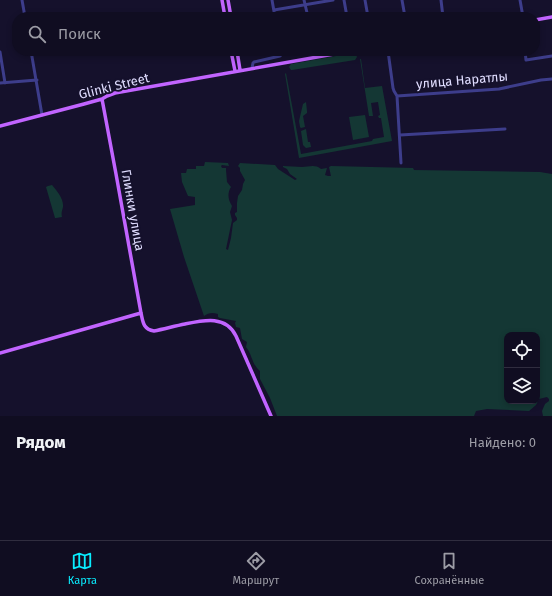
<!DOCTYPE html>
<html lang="ru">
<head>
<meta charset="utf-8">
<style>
  body { margin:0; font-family:"Fira Sans",sans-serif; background:#19162a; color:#f1f3f6 }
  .controls { position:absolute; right:12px; bottom:12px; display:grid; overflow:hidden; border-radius:8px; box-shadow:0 2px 6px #0003 }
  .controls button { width:36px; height:36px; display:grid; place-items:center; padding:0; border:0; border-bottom:1px solid #302d3f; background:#100d21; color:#f1f3f6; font:20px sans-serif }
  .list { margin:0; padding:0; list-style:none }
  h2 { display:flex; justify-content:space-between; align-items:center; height:52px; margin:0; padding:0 16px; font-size:17px }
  h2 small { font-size:13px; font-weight:400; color:#9c9ca5 }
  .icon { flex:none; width:22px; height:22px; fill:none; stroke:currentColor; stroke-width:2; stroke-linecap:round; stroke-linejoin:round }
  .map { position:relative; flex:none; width:552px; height:416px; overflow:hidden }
  .search { position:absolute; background:#100d21; box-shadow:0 2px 6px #0003; left:12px; right:12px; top:12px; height:44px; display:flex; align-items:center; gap:10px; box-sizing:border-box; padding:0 14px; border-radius:16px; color:#9c9ca5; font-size:15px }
  .sheet { height:124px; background:#100d21 }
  nav { display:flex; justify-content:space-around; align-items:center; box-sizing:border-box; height:56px; border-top:1px solid #302d3f; background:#100d21; font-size:11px; color:#9c9ca5 }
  nav a { display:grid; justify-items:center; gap:2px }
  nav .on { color:#09edff }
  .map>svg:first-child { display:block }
  .green { fill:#143734; fill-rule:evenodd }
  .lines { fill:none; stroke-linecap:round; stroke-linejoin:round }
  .minor { stroke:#3d3d8b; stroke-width:3 }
  .major { stroke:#c164ff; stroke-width:3.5 }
  .labels { text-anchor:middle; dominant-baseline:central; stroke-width:4; stroke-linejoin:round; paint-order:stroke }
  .street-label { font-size:13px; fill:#e0ddff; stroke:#15112c }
</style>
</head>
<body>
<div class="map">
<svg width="552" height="416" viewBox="0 0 552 416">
  <rect width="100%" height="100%" fill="#15112c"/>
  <!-- green -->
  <path class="green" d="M353,53L356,54L357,57L355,60L292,70H291L289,67L291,64Z
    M360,59H361L365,88L382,86L392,141L299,158L285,74L286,73L301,154L372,141L373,139L384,137L381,118H379L378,116L380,115L378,102L371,103L373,116H369Z
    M306,102L307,111V113L303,116L305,127L301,128L300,127L299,121L303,104Z
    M365,115L369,137L353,140L349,117Z
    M306,129L308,142H310L311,147L306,148L303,145L301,131Z
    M205,162L228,163L229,166L222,165L221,166L222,168H226V170L227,182L231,187C227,193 228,200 232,206L230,212L232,220L226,249L228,250L231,238L233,223L237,220V218L235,215V213L237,212V203L238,196L242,190L243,184L245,180L240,171V168L238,166L240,163L275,165L278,169L295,180L297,179L290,174L287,169L283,167V166C289,166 296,167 302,167C309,167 315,164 321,169L327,168L325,175L328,176H331L329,167L331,166L413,168L414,170L540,172L552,174V416H543L542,411L545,404L549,401V399L547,397L539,399L536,405L529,411L487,409L476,411L474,416H277L270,398L260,379V371C252,365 252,354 246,347L247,342L242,339L240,328L236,327L235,323L236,321L220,318L218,317V314C212,312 208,313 204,316L184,257L170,209L195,205V197L188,196L182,182L181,173H186L187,169H196V166H204ZM507,335H537V401H507Z
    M52,185C57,191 64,199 63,207C62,211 61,213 62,217L56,218H55L46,187L48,186Z"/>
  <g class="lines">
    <!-- minor -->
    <path class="minor" d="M22,0L25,17
      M272,0L275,17
      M304,0L308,17
      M344,0L347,17
      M365,0L368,17
      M402,0L405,17
      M441,0L443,17
      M520,0L523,17
      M274,10L333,0
      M31,51L42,115
      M388,51L393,88L394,91L397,96L401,163
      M525,51L526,60L552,56
      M0,52L5,83
      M252,68L253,63L254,62L280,56L282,54V51
      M0,83L37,80
      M397,96L499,89L541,80L552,79
      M400,135L505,129"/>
    <!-- major -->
    <path class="major" d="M222,0L225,17
      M228,0L231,17
      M535,20L552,17
      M231,51L235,71
      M237,51L240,70
      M102,99L116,174L141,313C143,322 143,329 154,331C164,329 175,326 185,324C204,320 226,315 236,336L271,416
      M0,126L84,104L102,99L107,96L115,93C194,79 273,65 351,51
      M0,353L141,313"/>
  </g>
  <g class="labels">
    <!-- street labels -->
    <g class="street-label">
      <text transform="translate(462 80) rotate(-5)">улица Наратлы</text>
      <text transform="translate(114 86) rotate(-14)">Glinki Street</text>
      <text transform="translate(133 210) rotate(80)">Глинки улица</text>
    </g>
  </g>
</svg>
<div class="controls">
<button><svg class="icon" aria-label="locate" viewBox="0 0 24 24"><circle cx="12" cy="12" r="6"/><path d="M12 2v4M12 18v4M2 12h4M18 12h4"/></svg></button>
<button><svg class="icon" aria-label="layers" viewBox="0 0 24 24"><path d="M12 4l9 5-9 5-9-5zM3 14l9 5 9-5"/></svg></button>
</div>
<div class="search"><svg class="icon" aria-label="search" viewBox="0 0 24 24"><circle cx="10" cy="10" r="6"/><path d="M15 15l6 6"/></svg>Поиск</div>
</div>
<section class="sheet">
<h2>Рядом<small>Найдено: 0</small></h2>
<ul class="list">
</ul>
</section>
<nav>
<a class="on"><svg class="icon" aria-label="map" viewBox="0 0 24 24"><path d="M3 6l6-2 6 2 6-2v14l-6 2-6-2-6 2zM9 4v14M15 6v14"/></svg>Карта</a>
<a><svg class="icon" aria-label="directions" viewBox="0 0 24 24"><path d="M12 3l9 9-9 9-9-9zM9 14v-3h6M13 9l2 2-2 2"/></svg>Маршрут</a>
<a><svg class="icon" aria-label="saved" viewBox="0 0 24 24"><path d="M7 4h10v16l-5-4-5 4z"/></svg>Сохранённые</a>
</nav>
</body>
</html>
